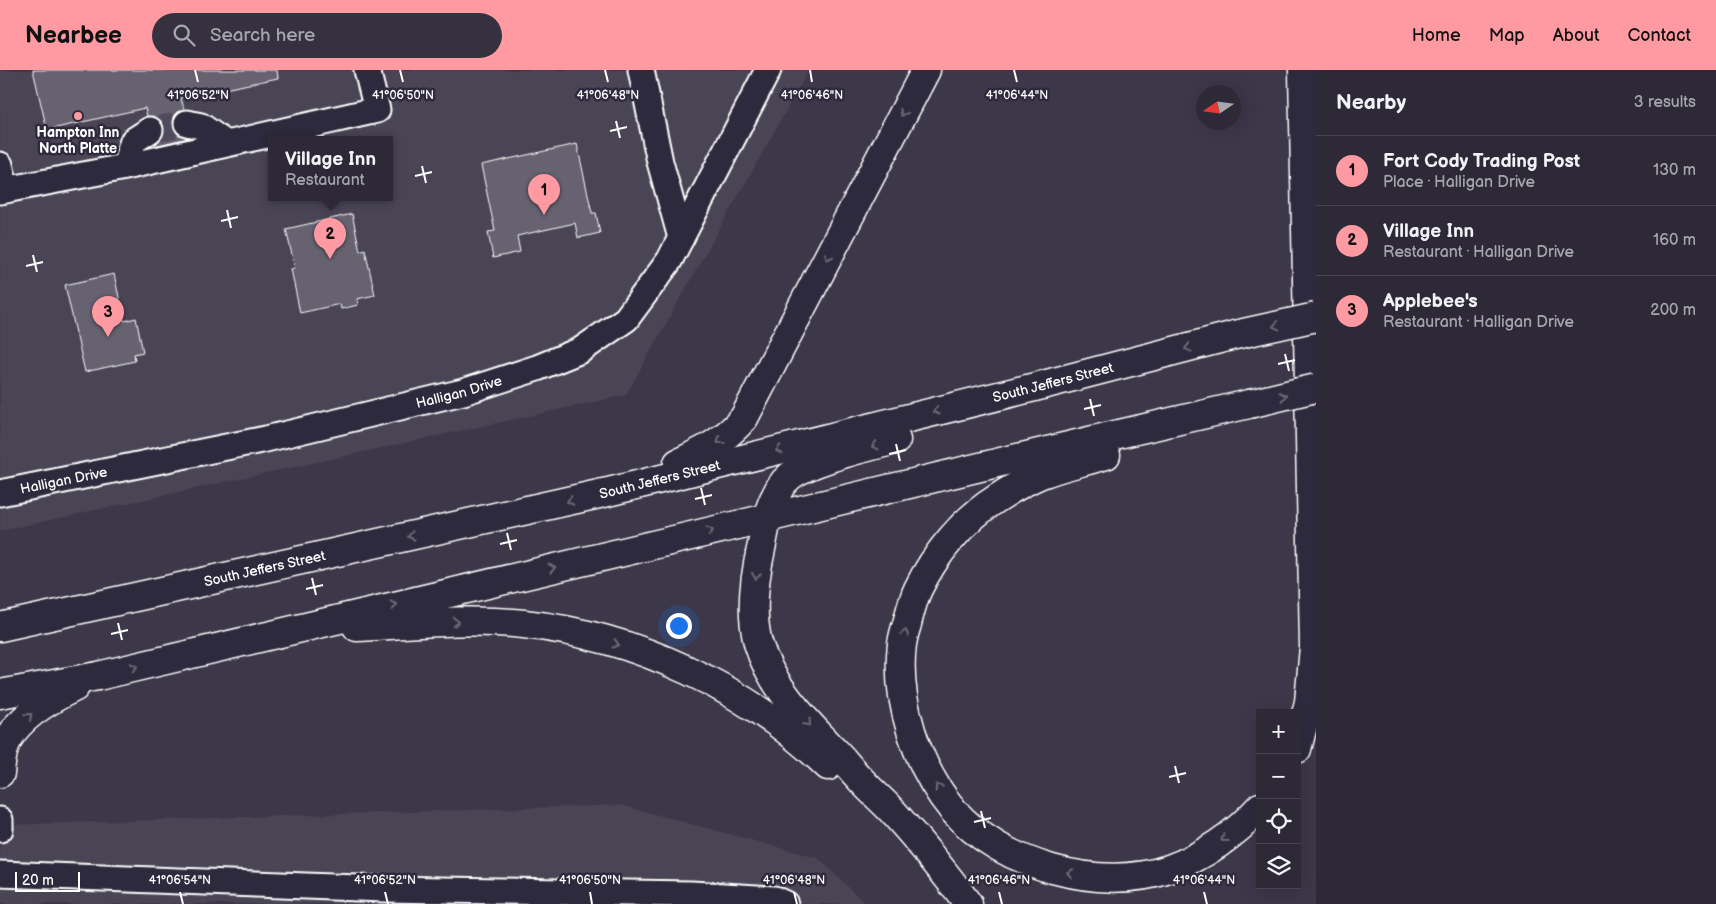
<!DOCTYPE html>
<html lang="en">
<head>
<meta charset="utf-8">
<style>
  body { margin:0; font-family:"Balsamiq Sans",sans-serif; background:#35313f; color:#f1f3f6 }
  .controls { position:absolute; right:15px; bottom:15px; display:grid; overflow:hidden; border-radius:0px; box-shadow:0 5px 20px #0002 }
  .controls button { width:45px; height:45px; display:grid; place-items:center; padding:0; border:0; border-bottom:1px solid #484552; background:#2d2937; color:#f1f3f6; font:25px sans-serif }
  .compass { position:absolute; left:1196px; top:15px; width:45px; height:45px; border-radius:50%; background:#2d2937; box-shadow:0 5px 20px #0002; rotate:257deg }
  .scale { position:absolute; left:15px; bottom:12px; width:65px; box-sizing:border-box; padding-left:5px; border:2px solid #fff; border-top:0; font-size:14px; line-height:18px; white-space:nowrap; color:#fff; -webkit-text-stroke:4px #2f2a3d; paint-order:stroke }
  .you { position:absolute; left:678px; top:555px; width:18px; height:18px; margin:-12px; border:4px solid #fff; border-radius:50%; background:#1a73e8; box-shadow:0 0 0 8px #1a73e833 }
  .badge { display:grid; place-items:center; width:32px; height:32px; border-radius:50%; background:#ff9aa2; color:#111; font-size:16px; font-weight:700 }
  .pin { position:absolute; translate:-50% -41px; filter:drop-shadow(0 1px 2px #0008) }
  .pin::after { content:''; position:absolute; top:26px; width:18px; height:15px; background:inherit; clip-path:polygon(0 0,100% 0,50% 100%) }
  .popup { position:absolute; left:268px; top:66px; width:125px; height:65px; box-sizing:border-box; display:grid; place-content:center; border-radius:0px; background:#2d2937; filter:drop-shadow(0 1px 4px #0005); font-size:16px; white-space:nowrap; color:#a7a6ad }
  .popup b { font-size:19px; color:#f1f3f6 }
  .popup::after { content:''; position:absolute; left:50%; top:100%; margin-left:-10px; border:10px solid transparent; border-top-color:#2d2937 }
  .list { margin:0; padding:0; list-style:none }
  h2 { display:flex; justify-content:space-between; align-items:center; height:65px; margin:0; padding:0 20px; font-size:21px }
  h2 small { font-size:16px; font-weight:400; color:#a7a6ad }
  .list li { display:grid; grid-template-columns:32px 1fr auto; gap:15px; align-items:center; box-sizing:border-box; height:70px; padding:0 20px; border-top:1px solid #484552 }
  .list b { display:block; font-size:19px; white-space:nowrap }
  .list p { margin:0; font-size:16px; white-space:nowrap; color:#a7a6ad }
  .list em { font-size:16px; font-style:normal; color:#a7a6ad }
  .icon { flex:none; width:28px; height:28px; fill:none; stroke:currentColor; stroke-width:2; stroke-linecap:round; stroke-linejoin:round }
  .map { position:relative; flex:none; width:1316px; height:834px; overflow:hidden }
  header { display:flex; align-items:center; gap:30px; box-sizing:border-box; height:70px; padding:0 25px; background:#ff9aa2; color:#111 }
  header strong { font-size:24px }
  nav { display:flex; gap:28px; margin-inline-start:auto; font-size:18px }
  .search { width:350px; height:45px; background:#35313f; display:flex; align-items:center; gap:12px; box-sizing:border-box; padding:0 18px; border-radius:28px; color:#a7a6ad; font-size:19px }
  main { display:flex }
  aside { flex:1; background:#2d2937 }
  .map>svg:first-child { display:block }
  .built { fill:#494455; fill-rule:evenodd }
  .building { fill:#666270; stroke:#fff }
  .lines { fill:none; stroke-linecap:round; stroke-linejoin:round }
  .minor-tunnel { stroke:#504b5b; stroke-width:25; stroke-dasharray:25 12; stroke-linecap:butt }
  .minor-casing { stroke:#fff; stroke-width:29 }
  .highway-casing { stroke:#fff; stroke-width:31 }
  .minor { stroke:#2f2a3d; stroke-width:25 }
  .highway { stroke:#2f2a3d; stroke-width:28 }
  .highway-bridge-casing { stroke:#fff; stroke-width:31; stroke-linecap:butt }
  .highway-bridge { stroke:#2f2a3d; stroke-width:28 }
  .oneway { stroke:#6d6a77 }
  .ticks { fill:none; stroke:#fff; stroke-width:2 }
  .poi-dot { fill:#ff9aa2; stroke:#2f2a3d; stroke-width:2 }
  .labels { text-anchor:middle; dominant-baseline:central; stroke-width:5; stroke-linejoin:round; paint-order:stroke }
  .poi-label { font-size:14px; font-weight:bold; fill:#fff; stroke:#2f2a3d }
  .street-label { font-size:14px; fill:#fff; stroke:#2f2a3d }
  .ticks-label { font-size:12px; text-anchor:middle; fill:#fff; stroke:#2f2a3d; stroke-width:5; stroke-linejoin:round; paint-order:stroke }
</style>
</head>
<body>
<header>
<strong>Nearbee</strong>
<div class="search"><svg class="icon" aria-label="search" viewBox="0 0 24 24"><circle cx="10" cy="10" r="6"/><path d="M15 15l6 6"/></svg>Search here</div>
<nav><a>Home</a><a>Map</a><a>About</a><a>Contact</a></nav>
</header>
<main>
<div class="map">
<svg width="1316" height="834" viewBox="0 0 1316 834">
  <rect width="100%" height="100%" fill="#3c3749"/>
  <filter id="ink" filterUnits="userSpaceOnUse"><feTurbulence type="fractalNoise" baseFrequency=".02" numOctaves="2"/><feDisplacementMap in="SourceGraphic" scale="10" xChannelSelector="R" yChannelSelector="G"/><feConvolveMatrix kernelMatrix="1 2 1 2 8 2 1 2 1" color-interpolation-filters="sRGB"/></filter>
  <g filter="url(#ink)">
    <!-- built -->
    <path class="built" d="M0,0H809L626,325L0,461ZM271,70H389V128H271Z
      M621,735L818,788L866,834H0V755Z"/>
    <!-- building -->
    <path class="building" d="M33,0H277L278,8L181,28L184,39L176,44L173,50V57L178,64L188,68L154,76L163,67L164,59L162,52L157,47L147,46L145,38L47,60Z
      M577,74L592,143H596L600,163L578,168L575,153L517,166L520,182L493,188L488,162L495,161L481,95Z
      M352,144L360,181L365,179L375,225L357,229L358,235L341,239L340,234L300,243L291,199L295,198L286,159Z
      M114,204L124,251L136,248L143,282L134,284L135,291L85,302L65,215Z"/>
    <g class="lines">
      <!-- minor-tunnel -->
      <path class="minor-tunnel" d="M150,60L187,53"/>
      <defs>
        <g id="minor">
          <path d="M641,0L660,92L681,168"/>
          <path d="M187,53L201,56L225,73"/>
          <path d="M0,95L6,120"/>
          <path d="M125,97L133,71L150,60"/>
          <path d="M0,121L125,97L377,40L367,0"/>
          <path id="s1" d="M0,423L266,369L463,322L537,298L581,280L626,249L669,191L768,0"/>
          <path d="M0,750V759"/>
          <path d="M0,804L384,819L691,824L774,829L785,834"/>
        </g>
        <g id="highway">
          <path d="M896,370C867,377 821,388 796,402C787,407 780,416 776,425C767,441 765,461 761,479C754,510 750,543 758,573C771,616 804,649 834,680C844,690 852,701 862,711C872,722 884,732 894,743C920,772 945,803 968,834"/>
          <path d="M1106,385C1087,391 1066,395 1047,402C1032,407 1009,420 996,429C963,450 935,484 918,519C913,529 910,542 907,554C905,560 903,567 902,574C895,630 917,697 953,740C1000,795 1100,823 1169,799C1203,787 1236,764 1260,737"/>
          <path d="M678,393C705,380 724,371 744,348L926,0"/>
          <path id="s2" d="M0,557L608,422L1035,317L1235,265"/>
          <path d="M357,557C412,554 468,548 524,554C636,566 747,618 828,696"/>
          <path d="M0,624L98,606L767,448L1093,370L1249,334"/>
          <path d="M1297,679L1309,632L1314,577L1303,0"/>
          <path d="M0,703C1,692 2,679 8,669C21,646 52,628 75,617"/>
        </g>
      </defs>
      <!-- minor casing -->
      <use href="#minor" class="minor-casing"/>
      <!-- highway casing -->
      <use href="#highway" class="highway-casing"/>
      <!-- minor -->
      <use href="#minor" class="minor"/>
      <!-- highway -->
      <use href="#highway" class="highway"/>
      <defs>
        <path id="highway-bridge" d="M1235,265L1316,247
          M1249,334L1316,318"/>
      </defs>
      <!-- highway-bridge casing -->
      <use href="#highway-bridge" class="highway-bridge-casing"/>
      <!-- highway-bridge -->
      <use href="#highway-bridge" class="highway-bridge"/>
    </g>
    <!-- one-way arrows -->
    <defs><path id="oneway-chevron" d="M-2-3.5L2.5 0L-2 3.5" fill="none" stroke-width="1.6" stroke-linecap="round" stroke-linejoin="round" transform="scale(1.25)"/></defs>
    <g class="oneway">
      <use href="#oneway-chevron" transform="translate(903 43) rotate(118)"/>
      <use href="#oneway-chevron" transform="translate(828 187) rotate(118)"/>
      <use href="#oneway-chevron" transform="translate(1276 256) rotate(167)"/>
      <use href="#oneway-chevron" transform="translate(1188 278) rotate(165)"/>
      <use href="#oneway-chevron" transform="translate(1283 326) rotate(-13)"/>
      <use href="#oneway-chevron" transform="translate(936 341) rotate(166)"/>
      <use href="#oneway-chevron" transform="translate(720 371) rotate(144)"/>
      <use href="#oneway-chevron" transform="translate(875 376) rotate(164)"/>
      <use href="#oneway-chevron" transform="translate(779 380) rotate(166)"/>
      <use href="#oneway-chevron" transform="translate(570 431) rotate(168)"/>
      <use href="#oneway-chevron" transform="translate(710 461) rotate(-13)"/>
      <use href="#oneway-chevron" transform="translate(411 466) rotate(168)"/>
      <use href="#oneway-chevron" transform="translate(552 498) rotate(-13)"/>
      <use href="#oneway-chevron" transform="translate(756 506) rotate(98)"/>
      <use href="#oneway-chevron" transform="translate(394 535) rotate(-13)"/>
      <use href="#oneway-chevron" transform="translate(456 552) rotate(1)"/>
      <use href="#oneway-chevron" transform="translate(905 563) rotate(-75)"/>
      <use href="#oneway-chevron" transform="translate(616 574) rotate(15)"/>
      <use href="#oneway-chevron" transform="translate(134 597) rotate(-13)"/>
      <use href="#oneway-chevron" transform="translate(29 646) rotate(-41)"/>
      <use href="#oneway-chevron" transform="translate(808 653) rotate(48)"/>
      <use href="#oneway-chevron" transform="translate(938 717) rotate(-124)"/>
      <use href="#oneway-chevron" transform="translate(1224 769) rotate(144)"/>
      <use href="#oneway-chevron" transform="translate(1070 803) rotate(-170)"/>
    </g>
  </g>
  <!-- ticks -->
  <path class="ticks" d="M195,0L198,12M400,0L403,12M605,0L608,12M810,0L812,12M1014,0L1017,12M616,51L620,68M610,61L627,57M422,96L426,113M415,106L432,102M227,140L231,158M221,151L238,147M33,185L37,202M26,196L43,192M1285,284L1289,301M1278,294L1295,290M1090,329L1094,346M1084,339L1101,335M896,374L900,391M889,384L906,380M701,418L705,435M695,429L712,425M507,463L511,480M500,474L517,470M312,508L316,525M306,519L323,515M118,553L122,570M111,564L128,560M1175,696L1179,713M1169,707L1186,703M981,741L985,758M974,752L991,748M180,822L183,834M385,822L388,834M590,822L592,834M794,822L797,834M999,822L1002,834M1204,822L1207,834"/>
  <!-- markers -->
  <circle class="poi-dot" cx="78" cy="46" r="5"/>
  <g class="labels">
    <!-- poi labels -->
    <g class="poi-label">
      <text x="78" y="62">Hampton Inn<tspan x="78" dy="16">North Platte</tspan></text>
    </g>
    <!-- street labels -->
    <g class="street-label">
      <text stroke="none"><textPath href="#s2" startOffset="1081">South Jeffers Street</textPath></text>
      <text stroke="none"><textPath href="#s1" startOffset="470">Halligan Drive</textPath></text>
      <text stroke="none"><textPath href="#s2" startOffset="676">South Jeffers Street</textPath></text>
      <text stroke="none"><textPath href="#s1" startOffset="65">Halligan Drive</textPath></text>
      <text stroke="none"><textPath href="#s2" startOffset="271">South Jeffers Street</textPath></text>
    </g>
  </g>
  <g class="ticks-label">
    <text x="198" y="29">41°06'52"N</text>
    <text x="403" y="29">41°06'50"N</text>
    <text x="608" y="29">41°06'48"N</text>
    <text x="812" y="29">41°06'46"N</text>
    <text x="1017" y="29">41°06'44"N</text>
    <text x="180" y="814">41°06'54"N</text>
    <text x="385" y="814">41°06'52"N</text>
    <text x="590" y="814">41°06'50"N</text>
    <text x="794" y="814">41°06'48"N</text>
    <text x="999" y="814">41°06'46"N</text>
    <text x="1204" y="814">41°06'44"N</text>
  </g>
</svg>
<div class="controls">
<button>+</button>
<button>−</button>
<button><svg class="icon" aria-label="locate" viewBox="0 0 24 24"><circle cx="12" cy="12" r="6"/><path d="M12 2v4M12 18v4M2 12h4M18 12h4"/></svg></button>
<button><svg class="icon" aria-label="layers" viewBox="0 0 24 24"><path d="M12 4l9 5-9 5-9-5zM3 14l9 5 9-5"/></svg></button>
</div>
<svg class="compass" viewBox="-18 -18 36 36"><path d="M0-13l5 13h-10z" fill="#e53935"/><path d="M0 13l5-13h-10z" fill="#a7a6ad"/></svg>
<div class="scale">20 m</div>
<div class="you"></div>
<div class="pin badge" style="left:544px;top:145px">1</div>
<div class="pin badge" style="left:330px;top:189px">2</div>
<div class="popup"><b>Village Inn</b>Restaurant</div>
<div class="pin badge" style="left:108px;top:267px">3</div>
</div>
<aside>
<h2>Nearby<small>3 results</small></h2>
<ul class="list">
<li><span class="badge">1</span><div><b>Fort Cody Trading Post</b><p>Place · Halligan Drive</p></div><em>130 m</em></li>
<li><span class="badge">2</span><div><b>Village Inn</b><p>Restaurant · Halligan Drive</p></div><em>160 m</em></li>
<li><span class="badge">3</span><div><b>Applebee's</b><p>Restaurant · Halligan Drive</p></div><em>200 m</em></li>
</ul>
</aside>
</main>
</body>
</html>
